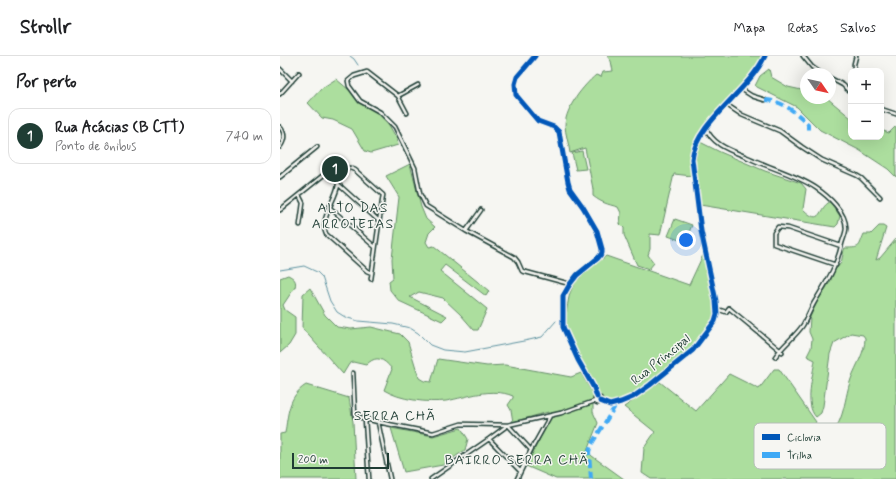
<!DOCTYPE html>
<html lang="pt">
<head>
<meta charset="utf-8">
<style>
  body { margin:0; font-family:Mynerve,sans-serif; background:#f2f2f2; color:#202124 }
  .controls { position:absolute; right:12px; top:12px; display:grid; overflow:hidden; border-radius:8px; box-shadow:0 4px 16px #0002 }
  .controls button { width:36px; height:36px; display:grid; place-items:center; padding:0; border:0; border-bottom:1px solid #e0e0e0; background:#fff; color:#202124; font:20px sans-serif }
  .compass { position:absolute; left:520px; top:12px; width:36px; height:36px; border-radius:50%; background:#fff; box-shadow:0 4px 16px #0002; rotate:124deg }
  .scale { position:absolute; left:12px; bottom:10px; width:97px; box-sizing:border-box; padding-left:4px; border:2px solid #1f3d34; border-top:0; font-size:11px; line-height:14px; white-space:nowrap; color:#1f3d34; -webkit-text-stroke:3px #f6f6f2; paint-order:stroke }
  .you { position:absolute; left:406px; top:184px; width:14px; height:14px; margin:-10px; border:3px solid #fff; border-radius:50%; background:#1a73e8; box-shadow:0 0 0 6px #1a73e833 }
  .badge { display:grid; place-items:center; width:26px; height:26px; border-radius:50%; background:#1f3d34; color:#fff; font-size:13px; font-weight:700 }
  .pin { position:absolute; translate:-50% -50%; border:2px solid #fff; box-shadow:0 1px 4px #0006 }
  .list { margin:0; padding:0; list-style:none }
  h2 { display:flex; justify-content:space-between; align-items:center; height:52px; margin:0; padding:0 16px; font-size:17px }
  h2 small { font-size:13px; font-weight:400; color:#757577 }
  .list li { display:grid; grid-template-columns:26px 1fr auto; gap:12px; align-items:center; box-sizing:border-box; height:56px; margin:0 8px 8px; padding:0 8px; border:1px solid #e0e0e0; border-radius:12px }
  .list b { display:block; font-size:15px; white-space:nowrap }
  .list p { margin:0; font-size:13px; white-space:nowrap; color:#757577 }
  .list em { font-size:13px; font-style:normal; color:#757577 }
  .map { position:relative; flex:none; width:616px; height:423px; overflow:hidden }
  header { display:flex; align-items:center; gap:24px; box-sizing:border-box; height:56px; padding:0 20px; background:#fff; border-bottom:1px solid #e0e0e0 }
  header strong { font-size:19px }
  nav { display:flex; gap:22px; margin-inline-start:auto; font-size:14px }
  main { display:flex }
  aside { flex:1; background:#fff }
  .map>svg:first-child { display:block }
  .green { fill:#acde9e; stroke:#668e69 }
  .lines { fill:none; stroke-linecap:round; stroke-linejoin:round }
  .stream { stroke:#5e93a1; stroke-width:1 }
  .minor-casing { stroke:#1f3d34; stroke-width:5.5 }
  .minor { stroke:#f6f6f2; stroke-width:2.5 }
  .quiet { stroke:#3fa9f5; stroke-width:4; stroke-dasharray:8 4; stroke-linecap:butt }
  .cycleway-casing { stroke:#f6f6f2; stroke-width:8 }
  .cycleway { stroke:#0057b8; stroke-width:5 }
  .labels { text-anchor:middle; dominant-baseline:central; stroke-width:3; stroke-linejoin:round; paint-order:stroke }
  .street-label { font-size:13px; fill:#1f3d34; stroke:#f6f6f2 }
  .neighbourhood-label { font-size:14px; letter-spacing:1px; fill:#1f3d34; stroke:#f6f6f2 }
  .key { fill:#f6f6f2; stroke:#b6beb9; stroke-width:1 }
  .key-label { font-size:11px; fill:#1f3d34 }
</style>
</head>
<body>
<header>
<strong>Strollr</strong>
<nav><a>Mapa</a><a>Rotas</a><a>Salvos</a></nav>
</header>
<main>
<aside>
<h2>Por perto<small></small></h2>
<ul class="list">
<li><span class="badge">1</span><div><b>Rua Acácias (B CTT)</b><p>Ponto de ônibus</p></div><em>740 m</em></li>
</ul>
</aside>
<div class="map">
<svg width="616" height="423" viewBox="0 0 616 423">
  <rect width="100%" height="100%" fill="#f6f6f2"/>
  <filter id="ink" filterUnits="userSpaceOnUse"><feTurbulence type="fractalNoise" baseFrequency=".025" numOctaves="2"/><feDisplacementMap in="SourceGraphic" scale="8" xChannelSelector="R" yChannelSelector="G"/><feConvolveMatrix kernelMatrix="1 2 1 2 8 2 1 2 1" color-interpolation-filters="sRGB"/></filter>
  <g filter="url(#ink)">
    <!-- green -->
    <path class="green" d="M327,0H484L472,19L424,70L410,95L412,120L394,118L380,179L370,178V193L368,199L374,207L369,213L357,209L344,179V172L340,168L341,157L338,151C327,148 322,147 313,140V133L305,92L290,97C289,88 285,77 285,69C286,51 303,30 316,19L321,21L323,16L333,15L331,5Z
      M489,13L491,21L508,31L526,35V42H547L571,62V81H601V74L609,77L616,70V121L608,113L579,94L540,74L517,51L475,30L480,20Z
      M56,23L94,55L105,62L117,83L118,89L91,97L85,95L72,73L53,64L42,62L28,47L42,32Z
      M420,86L440,96L485,115L521,127L526,133L523,153C542,172 538,151 550,146L560,160L558,168L555,171L420,149C417,127 411,107 420,86Z
      M302,95L306,113L296,114L292,97Z
      M130,108L141,151L146,163L155,171L149,177L146,186L149,191L154,190L209,235L206,240L165,209L160,215L207,253L198,274H194L181,259L163,242L139,236L130,241L167,260L162,265L119,245L110,234L109,225L113,222L112,203L119,141L106,120Z
      M395,163L412,169L405,186L388,180Z
      M599,170H603L606,172L596,204L600,202L616,183V423H371L362,417L364,392L375,376L344,351L380,326L416,355L449,318L479,333L494,313H499L536,366L530,376L541,385C565,373 563,346 571,323C576,309 585,297 585,282L583,279L571,277L554,287L550,298L543,350L541,357L536,361C524,349 533,319 535,304L527,300L531,292L532,283L529,276L530,261L537,246L550,226L555,214L561,207L564,194L565,192C582,192 578,191 584,178H591Z
      M423,199L433,243L434,257L429,272L413,293L350,341C342,344 332,349 323,343C316,338 288,280 286,270C285,263 288,244 290,237C295,221 314,210 326,200L409,229Z
      M8,219C14,222 17,225 15,231L3,249L5,254L15,261V279L9,289L0,297V222Z
      M30,232L45,259L57,271L71,273L91,271L120,278L128,286L139,322L144,325L151,326L158,303L207,310L225,309L291,321L301,317L313,338V356L318,367L307,395L312,400L344,423H276L246,410L269,365L268,356L233,366L231,354L228,349L233,342V340C211,331 188,341 166,345C147,347 120,344 104,334L112,313C103,302 96,299 86,309L73,306L69,308L63,318L22,272L23,238Z
      M26,329L69,342L73,366L76,423H0V378L5,377C8,359 8,340 26,329Z
      M111,372L153,380L181,372L188,383L185,394L163,409L124,416Z"/>
    <g class="lines">
      <!-- stream -->
      <path class="stream" d="M70,0L74,3L78,9
        M0,214L24,210L37,216L42,221L50,245L57,256L65,261L78,265L113,268L130,272L138,277L150,289L163,294L185,296L249,284L262,281L276,265"/>
      <defs>
        <path id="minor" d="M255,0L237,21L235,28L236,39L258,65L274,71L279,76L288,126L290,133L303,151L317,175L322,193V197L318,202L297,219L290,228L283,240V271L298,304L314,332L317,341
          M523,0L532,11L542,18
          M0,13L12,25
          M574,15V8L576,0
          M550,22L563,29L571,37
          M461,33L472,40L485,44
          M0,38L19,17
          M118,40L138,29
          M447,49L462,59L500,75L522,91L542,104L576,119L581,122L600,141
          M601,53L616,58
          M127,57L118,40L87,16L74,20L68,25L69,30L80,45L100,56L115,71L135,112L140,138L146,150L186,175L234,201L238,206L242,215L290,228
          M0,71C6,78 5,84 0,91
          M426,72C433,90 453,95 469,102C490,112 517,119 536,132C548,140 566,156 566,172C566,177 563,183 562,187C556,213 547,225 534,247C530,254 527,262 523,269C515,281 503,289 495,301
          M56,116C56,120 58,125 58,129C56,143 39,164 46,178L87,215L92,217
          M0,121L37,91
          M58,128L99,165
          M19,139L23,147L20,169
          M49,151L95,191
          M0,154L46,117L70,112L75,114L103,139L91,223
          M186,175L201,154
          M556,209L494,188V177L498,171L508,172L561,190
          M437,253L446,256L449,252L502,296
          M73,317L75,360L98,366L153,377L181,368L228,369L281,357L315,345
          M315 344a3 3 0 1 1 6 0a3 3 0 1 1-6 0Z
          M320,345L330,349L341,346L353,341L370,329L413,294L435,265L437,258L436,245L421,175L412,103C416,66 469,35 485,0
          M85,363L89,423
          M98,366L110,423
          M209,383L240,415
          M151,423L209,383L228,369L251,394
          M237,423L251,394L270,360"/>
      </defs>
      <!-- minor casing -->
      <use href="#minor" class="minor-casing"/>
      <!-- minor -->
      <use href="#minor" class="minor"/>
      <!-- quiet -->
      <path class="quiet" d="M485,44C501,44 517,57 528,68V75
        M311,423L309,396L311,389L334,352L335,348"/>
      <defs>
        <path id="cycleway" d="M255,0L237,21L235,28L236,39L258,65L274,71L279,76L288,126L290,133L303,151L317,175L322,193V197L318,202L297,219L290,228L283,240V271L298,304L314,332L317,341
          M320,345L330,349L341,346L353,341L370,329L413,294L435,265L437,258L436,245L421,175L412,103C416,66 469,35 485,0"/>
      </defs>
      <!-- cycleway casing -->
      <use href="#cycleway" class="cycleway-casing"/>
      <!-- cycleway -->
      <use href="#cycleway" class="cycleway"/>
    </g>
  </g>
  <g class="labels">
    <!-- street labels -->
    <g class="street-label">
      <text transform="translate(381 304) rotate(-39)">Rua Principal</text>
    </g>
    <!-- neighbourhood labels -->
    <g class="neighbourhood-label">
      <text x="73" y="152">ALTO DAS<tspan x="73" dy="16">ARROTEIAS</tspan></text>
      <text x="115" y="360">SERRA CHÃ</text>
      <text x="237" y="404">BAIRRO SERRA CHÃ</text>
    </g>
  </g>
  <!-- legend -->
  <rect x="474" y="367" width="132" height="46" rx="6" class="key"/>
  <rect x="482" y="378" width="18" height="6" fill="#0057b8"/>
  <rect x="482" y="396" width="18" height="6" fill="#3fa9f5"/>
  <g class="key-label">
    <text x="507" y="385">Ciclovia</text>
    <text x="507" y="403">Trilha</text>
  </g>
</svg>
<div class="controls">
<button>+</button>
<button>−</button>
</div>
<svg class="compass" viewBox="-18 -18 36 36"><path d="M0-13l5 13h-10z" fill="#e53935"/><path d="M0 13l5-13h-10z" fill="#757577"/></svg>
<div class="scale">200 m</div>
<div class="you"></div>
<div class="pin badge" style="left:55px;top:113px">1</div>
</div>
</main>
</body>
</html>
